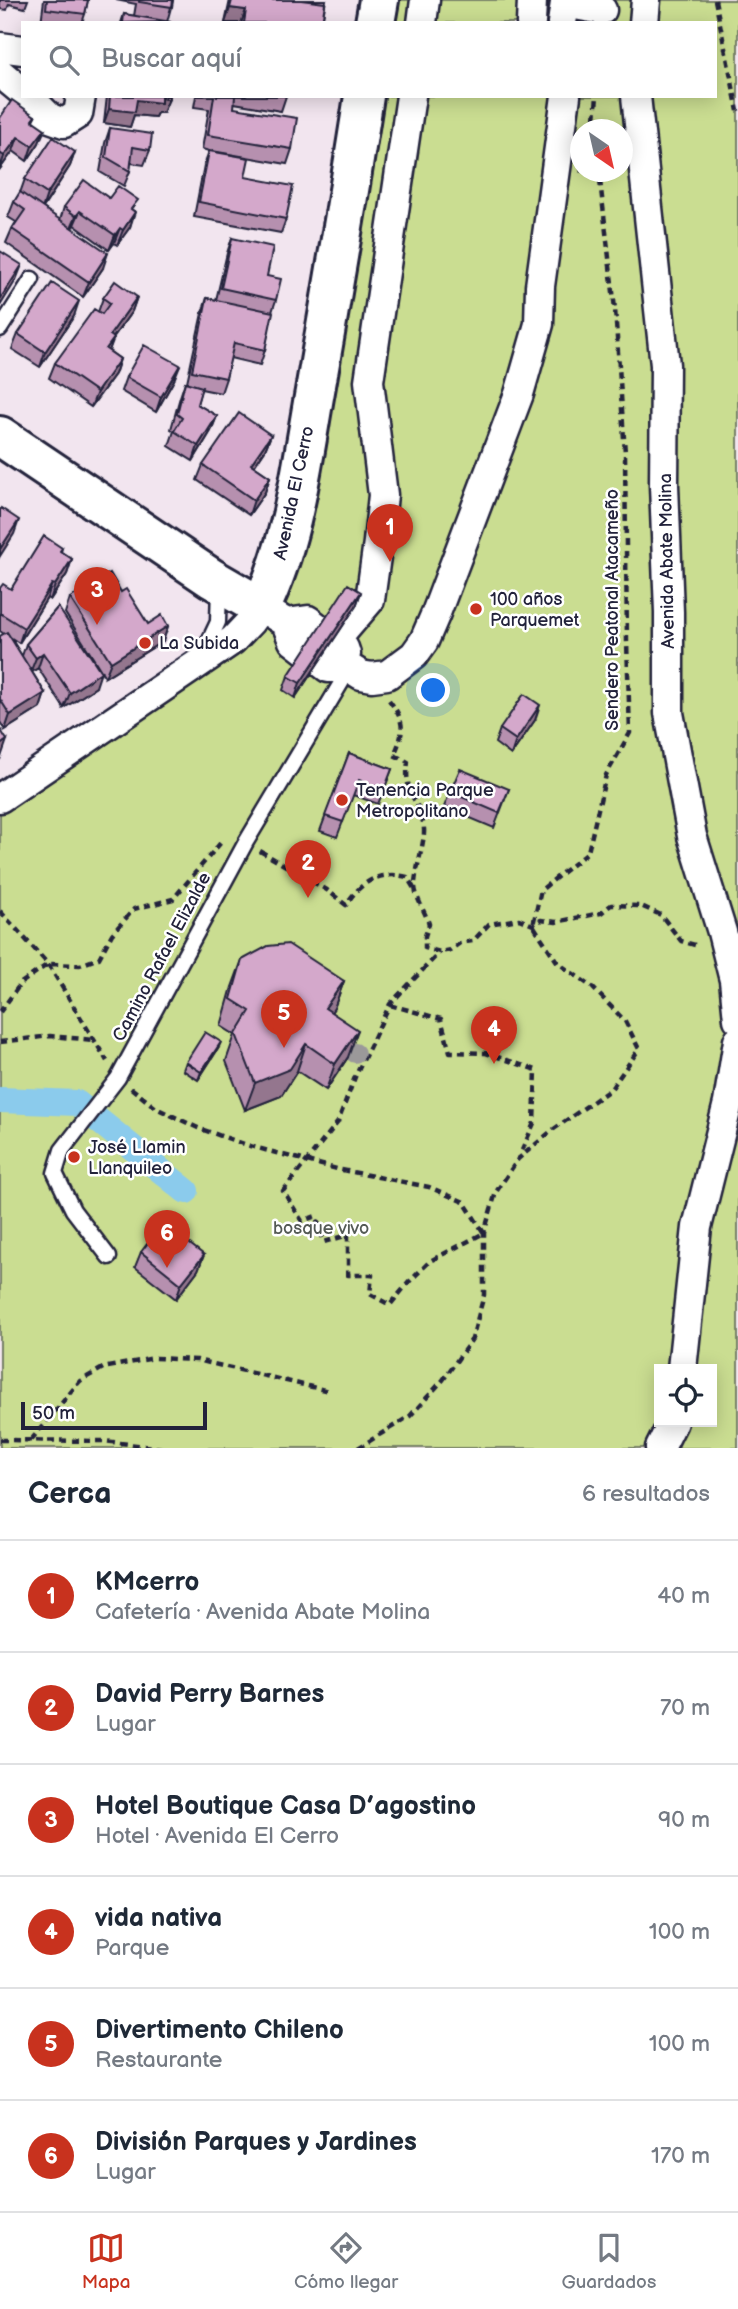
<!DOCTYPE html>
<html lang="es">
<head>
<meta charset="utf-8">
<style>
  body { margin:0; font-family:"Balsamiq Sans",sans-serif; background:#f6f6f7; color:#1f2937 }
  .controls { position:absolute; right:21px; bottom:21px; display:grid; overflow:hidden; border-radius:0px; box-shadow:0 4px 18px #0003 }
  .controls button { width:63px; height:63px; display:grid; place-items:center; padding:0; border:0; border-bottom:2px solid #e0e1e3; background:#fff; color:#1f2937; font:35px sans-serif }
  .compass { position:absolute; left:570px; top:119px; width:63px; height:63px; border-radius:50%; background:#fff; box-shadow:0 4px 18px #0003; rotate:146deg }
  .scale { position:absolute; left:21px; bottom:18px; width:186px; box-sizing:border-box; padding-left:7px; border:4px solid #22223b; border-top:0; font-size:19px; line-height:24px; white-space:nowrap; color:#22223b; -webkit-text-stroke:5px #fff; paint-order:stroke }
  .you { position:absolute; left:434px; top:691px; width:24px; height:24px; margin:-18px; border:5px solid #fff; border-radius:50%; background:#1a73e8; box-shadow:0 0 0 10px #1a73e833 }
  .badge { display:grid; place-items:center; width:46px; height:46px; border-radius:50%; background:#c8321e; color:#fff; font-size:23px; font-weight:700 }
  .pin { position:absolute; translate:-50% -58px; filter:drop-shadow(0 2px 4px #0008) }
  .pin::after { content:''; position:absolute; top:37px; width:24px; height:21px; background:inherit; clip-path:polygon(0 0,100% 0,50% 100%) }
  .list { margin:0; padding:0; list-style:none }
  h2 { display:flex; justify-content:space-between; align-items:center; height:91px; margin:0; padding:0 28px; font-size:30px }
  h2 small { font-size:23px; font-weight:400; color:#747a83 }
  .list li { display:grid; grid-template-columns:46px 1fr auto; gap:21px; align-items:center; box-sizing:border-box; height:112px; padding:0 28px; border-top:2px solid #e0e1e3 }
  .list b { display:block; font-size:26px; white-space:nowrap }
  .list p { margin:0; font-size:23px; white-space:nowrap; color:#747a83 }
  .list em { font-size:23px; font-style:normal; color:#747a83 }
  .icon { flex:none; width:38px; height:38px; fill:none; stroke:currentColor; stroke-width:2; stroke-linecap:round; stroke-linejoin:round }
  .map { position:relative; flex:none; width:738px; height:1448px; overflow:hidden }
  .search { position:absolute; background:#fff; box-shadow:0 4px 18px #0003; left:21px; right:21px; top:21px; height:77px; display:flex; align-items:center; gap:18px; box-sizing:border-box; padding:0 24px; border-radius:0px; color:#747a83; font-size:26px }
  .sheet { height:763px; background:#fff }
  nav { display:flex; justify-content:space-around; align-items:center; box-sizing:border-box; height:98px; border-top:2px solid #e0e1e3; background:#fff; font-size:19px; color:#747a83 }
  nav a { display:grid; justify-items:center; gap:4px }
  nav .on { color:#c8321e }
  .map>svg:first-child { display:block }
  .green { fill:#cadd91; stroke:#768066; stroke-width:2; fill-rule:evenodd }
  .water { fill:#8bcbec; stroke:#6187a5; stroke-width:2 }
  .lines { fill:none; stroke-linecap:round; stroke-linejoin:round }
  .canal { stroke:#8bcbec; stroke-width:26 }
  .lane-casing { stroke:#22223b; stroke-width:19 }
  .street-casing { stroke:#22223b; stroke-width:33 }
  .secondary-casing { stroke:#22223b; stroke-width:44 }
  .path { stroke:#22223b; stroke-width:4.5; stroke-dasharray:7 5; stroke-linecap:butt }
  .lane { stroke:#fff; stroke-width:14 }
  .street { stroke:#fff; stroke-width:28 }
  .secondary { stroke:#fff; stroke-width:38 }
  .tree { fill:#9b999a }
  .wall { fill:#b690af; stroke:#22223b; stroke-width:2 }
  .shaded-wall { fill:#94768e; stroke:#22223b; stroke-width:2 }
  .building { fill:#d4a8cb; stroke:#22223b; stroke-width:2 }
  .poi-dot { fill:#c8321e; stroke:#fff; stroke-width:2.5 }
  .labels { text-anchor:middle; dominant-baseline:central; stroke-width:5; stroke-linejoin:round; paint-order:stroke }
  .street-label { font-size:18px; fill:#22223b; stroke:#fff }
  .poi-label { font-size:18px; fill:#22223b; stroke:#fff; text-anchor:start }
  .park-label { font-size:18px; fill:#545a55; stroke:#fff }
</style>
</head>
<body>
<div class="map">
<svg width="738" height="1448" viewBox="0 0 738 1448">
  <rect width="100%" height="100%" fill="#f2e5ef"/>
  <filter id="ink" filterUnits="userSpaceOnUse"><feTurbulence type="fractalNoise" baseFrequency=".0143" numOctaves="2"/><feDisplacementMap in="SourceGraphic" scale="14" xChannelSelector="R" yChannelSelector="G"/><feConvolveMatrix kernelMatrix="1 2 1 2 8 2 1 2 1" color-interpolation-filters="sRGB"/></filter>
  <g filter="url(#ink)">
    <!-- green -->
    <path class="green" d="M394,0H738V1448H0V806L276,597L379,96H715V23H391ZM580,130H622V172H580ZM659,1369H712V1422H659Z"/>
    <!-- water -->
    <path class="water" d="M0,1090L82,1094L72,1112L0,1109Z"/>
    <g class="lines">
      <!-- canal -->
      <path class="canal" d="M0,1100L77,1103L186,1191"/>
      <defs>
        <path id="lane" d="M0,329L32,279
          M203,654L218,622L219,586
          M109,1257L73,1210L55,1173L62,1150L118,1078L246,842L350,668"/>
        <path id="street" d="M422,23L425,0
          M531,23L532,0
          M562,23L565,3L602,10
          M644,23L646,0
          M0,47L23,50
          M0,73L23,92
          M28,96L50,118L64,123L78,114L81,96
          M636,96L665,365L664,485L669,612V713L692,836L722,932L734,980L738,1019
          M286,623L308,620L344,648L346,654
          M335,641L370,600L378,542L383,495L369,381L411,96
          M0,798L233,640L250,622L261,607L286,623L293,641L328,668H350L361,675L372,677L387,675L414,655L424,641L436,613L519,394L539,324L540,286L566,96
          M682,1369L697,1227L728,1103L738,1041
          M660,1448L673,1422"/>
        <path id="secondary" d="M375,23L379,0
          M0,436L211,578L261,607C294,539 302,464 315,391C332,293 349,195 364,96"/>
      </defs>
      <!-- lane casing -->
      <use href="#lane" class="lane-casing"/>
      <!-- street casing -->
      <use href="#street" class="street-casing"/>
      <!-- secondary casing -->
      <use href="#secondary" class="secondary-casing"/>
      <!-- path -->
      <path class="path" d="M715,0L738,111
        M594,130L597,96
        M389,700C405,721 405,731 394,755L408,762C403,797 421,799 424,829C425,841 416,868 415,883C414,896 425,911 429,924L425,936V948L440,952L450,950L460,943L473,941L489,924L519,919L533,925L541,920L556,922L601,913L611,905L641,906L661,915L681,941L695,945L699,943
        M260,851L327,890L346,905C360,882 380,870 407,877L415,890
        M0,911L48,964L107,1061
        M390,1005L441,1019L450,1052L486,1053L536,1070L534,1123L520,1155
        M0,1012L21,983L48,964L80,965L99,958L112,934L134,909L173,899L223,840
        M0,1042L50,1036L94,1040
        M131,1088L156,1108L198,1128L250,1146L337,1169L429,1187L464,1202L484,1233L430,1261L409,1282L390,1305L370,1294L372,1275H348V1235L324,1242L316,1216L302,1221L283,1191L338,1122L355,1077L390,1004L440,952
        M0,1440L104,1441L161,1448
        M31,1440L80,1381L103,1368L154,1358L197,1360L329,1391
        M358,1448L410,1416L443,1380L472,1339L484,1295V1233L496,1192L518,1159L554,1129L611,1089L639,1049L625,1021L592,987L558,963L533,925L541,890L588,852L606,775L630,733L627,642L625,453L615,309L599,172"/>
      <!-- lane -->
      <use href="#lane" class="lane"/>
      <!-- street -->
      <use href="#street" class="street"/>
      <!-- secondary -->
      <use href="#secondary" class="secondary"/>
    </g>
    <!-- trees -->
    <circle class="tree" cx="355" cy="1053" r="10"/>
    <!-- wall -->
    <path class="wall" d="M0,0H28L25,8L9,4L7,10L0,9Z
      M44,0H88L85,14L82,23H41Z
      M116,0H173L167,22L171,23H121L124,14L134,16L136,4Z
      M230,0H326L322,23H225Z
      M107,96H169L163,113H157L155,117L134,115L130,127L104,123Z
      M196,96H286L281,111L234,103V108L292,149L287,164L212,151L245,177L286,219L281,233L194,217L204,165L209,151L202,149L209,109L194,107Z
      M35,116L33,120L39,143L27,161L13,151L0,169V118Z
      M110,128L150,150L144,165L131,163L130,171L124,186L100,172L105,143Z
      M75,152L70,166L43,208L60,220L64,207L109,198L134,211L130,227L117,245L114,243L109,250L74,225L72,228L103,268L83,297L6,243L12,229L16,222L8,217L14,202L20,193L25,179Z
      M232,238L267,276L276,300L272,312L265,350L260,365L230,358L226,378L221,393L201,389L197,404L217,416L211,431L193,461L169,446L174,431L171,429L180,397L185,382H187L202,313L207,298L216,300L227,253Z
      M137,297L132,311L113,338L109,351L120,359L115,374L91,407L49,378L55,363L98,312L103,298Z
      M74,316L40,367L12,349L18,334Z
      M126,377L174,380L156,412L121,391Z
      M271,435L265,450L254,466L270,477L265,492L249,515L197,480L203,465Z
      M62,548L61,552L72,559L67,574L50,600L47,598L19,643L10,637L22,656L26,644L58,607L96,687L64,708L38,668L32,672L45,693L40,708L5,730L0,722V636L4,634L0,631V588L11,589Z
      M121,592L148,624L168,626L163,641L105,677L65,613L70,598Z
      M361,592L356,606L295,698L283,690L288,676Z
      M535,720L511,755L495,743L500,729Z
      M349,753L392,769L378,804L353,795L337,837L320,831Z
      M509,789L494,828L444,807L450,792Z
      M242,960L344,981L334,1008L331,1012L348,1057L326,1090L297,1071L281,1096L245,1110L226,1061L235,1035L221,1026L232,987Z
      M218,1049L198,1080L183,1070L186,1062Z
      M141,1252L204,1255L198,1270L176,1299L135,1267Z"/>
    <!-- shaded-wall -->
    <path class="shaded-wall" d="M230,8L246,10L241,23H225Z
      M161,98L169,99L163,113H157L155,117L134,115L130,127L104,123L109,109L137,100Z
      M45,129L39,143L27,161L32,146Z
      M18,137L13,151L0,169L4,156Z
      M75,152L70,166L42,209L47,194Z
      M80,211L74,225L70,230L76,216Z
      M135,212L130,227L117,245L123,230Z
      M120,228L114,243L109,250L115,235Z
      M108,253L103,268L83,297L89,282Z
      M22,265L16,280L0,306V299Z
      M137,297L132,311L104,350L110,335Z
      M79,301L74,316L40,367L45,352Z
      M114,338L108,353L106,349Z
      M120,359L115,374L91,407L97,392Z
      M180,365L174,380L156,412L161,397Z
      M217,416L211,431L193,461L198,446Z
      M271,435L265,450L246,479L251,464Z
      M270,477L265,492L249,515L254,500Z
      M19,520L14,534L0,556V549Z
      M72,559L67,574L50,600L55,585Z
      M52,584L47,598L19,643L24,628Z
      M361,592L356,606L295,698L300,683Z
      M168,626L163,641L105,677L111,662Z
      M43,653L38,668L30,673L36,658Z
      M101,672L96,687L64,708L70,693Z
      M45,693L40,708L5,730L10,715Z
      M540,705L535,720L511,755L516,740Z
      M7,740L0,760V745Z
      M344,981L334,1008L316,1035L325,1008Z
      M358,1030L348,1057L326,1090L335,1064Z
      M221,1042L218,1049L198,1080L201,1072Z
      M306,1044L297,1071L281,1096L245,1110L255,1083Z
      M204,1255L198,1270L176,1299L181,1284Z"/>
    <!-- building -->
    <path class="building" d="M47,0H88L85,14L46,9Z
      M139,0H173L172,7L139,2Z
      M232,0H301L325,3L322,23H244L246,10L230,8Z
      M124,14L171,22L123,23Z
      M110,96H169V99L161,98V103L137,100L135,112L109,109Z
      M214,96H235L234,108L297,118L292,149L208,135Z
      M12,100L35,116L32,120L45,129L32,146L18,137L4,156L0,153V118Z
      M110,128L152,134L150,150L133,147L130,171L106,157Z
      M53,137L75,152L47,194L25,179Z
      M209,151L249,158L245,177L293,186L286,219L199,202Z
      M84,180L109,198L118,186L138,200L131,209L135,212L123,230L120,228L115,235L80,211L76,216L64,207Z
      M20,192L108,253L89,282L12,229L25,210L14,202Z
      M232,238L273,247L267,276L281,279L276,300L221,288Z
      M0,251L22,265L0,299Z
      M115,281L137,297L110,335L114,338L106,349L120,359L97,392L55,363L94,309L102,314L110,303L103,298Z
      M52,283L79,301L45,352L18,334Z
      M207,298L273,312L265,350L234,343L226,378L192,371Z
      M144,345L180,365L161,397L126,377Z
      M185,382L202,387L197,404L217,416L198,446L174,431L182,418L177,414Z
      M239,413L271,435L251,464L270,477L254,500L203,465Z
      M1,508L19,520L0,549V510Z
      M44,536L62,548L60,551L72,559L55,585L52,584L24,628L0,613V588L3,584L11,589Z
      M110,573L121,592L126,589L148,624L162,615L168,626L111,662L70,598Z
      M348,584L361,592L300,683L288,676Z
      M58,607L101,672L70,693L43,653L36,658L26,644Z
      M7,632L45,693L10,715L0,699V636Z
      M524,694L540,705L516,740L500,729Z
      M0,729L7,740L0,745Z
      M349,753L392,769L384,790L359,780L343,822L325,816Z
      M460,769L509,789L499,813L450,792Z
      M288,944L344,981L325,1008L358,1030L335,1064L306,1044L290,1069L255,1083L236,1034L250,1011L231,999L242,960L268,946Z
      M205,1032L221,1042L201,1072L186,1062Z
      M163,1223L204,1255L181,1284L141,1252Z"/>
  </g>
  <!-- markers -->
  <g class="poi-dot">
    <circle cx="476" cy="609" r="7"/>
    <circle cx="145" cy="643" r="7"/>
    <circle cx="342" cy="800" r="7"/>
    <circle cx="74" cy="1157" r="7"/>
  </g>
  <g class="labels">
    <!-- street labels -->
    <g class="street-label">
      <text transform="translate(294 493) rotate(-78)">Avenida El Cerro</text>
      <text transform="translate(667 561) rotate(-91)">Avenida Abate Molina</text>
      <text transform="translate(612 610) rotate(-90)">Sendero Peatonal Atacameño</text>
      <text transform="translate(162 957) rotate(-62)">Camino Rafael Elizalde</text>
    </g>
    <!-- poi labels -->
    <g class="poi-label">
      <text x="490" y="599">100 años<tspan x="490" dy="21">Parquemet</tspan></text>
      <text x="159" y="643">La Subida</text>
      <text x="356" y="790">Tenencia Parque<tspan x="356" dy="21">Metropolitano</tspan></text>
      <text x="88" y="1147">José Llamin<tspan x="88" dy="21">Llanquileo</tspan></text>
    </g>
    <!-- park labels -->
    <g class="park-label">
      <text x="321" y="1228">bosque vivo</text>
    </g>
  </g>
</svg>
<div class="controls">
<button><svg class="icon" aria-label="locate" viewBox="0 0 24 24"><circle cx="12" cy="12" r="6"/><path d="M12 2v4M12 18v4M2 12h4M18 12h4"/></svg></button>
</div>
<svg class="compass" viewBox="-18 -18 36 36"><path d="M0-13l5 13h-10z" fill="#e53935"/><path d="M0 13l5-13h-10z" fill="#747a83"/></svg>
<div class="scale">50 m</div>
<div class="you"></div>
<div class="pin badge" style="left:390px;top:562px">1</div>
<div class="pin badge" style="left:308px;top:898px">2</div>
<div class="pin badge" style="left:97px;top:625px">3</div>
<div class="pin badge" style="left:494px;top:1064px">4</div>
<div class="pin badge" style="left:284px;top:1048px">5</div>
<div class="pin badge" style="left:167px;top:1268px">6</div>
<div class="search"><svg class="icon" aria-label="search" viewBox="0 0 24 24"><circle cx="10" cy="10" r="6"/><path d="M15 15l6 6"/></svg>Buscar aquí</div>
</div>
<section class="sheet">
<h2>Cerca<small>6 resultados</small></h2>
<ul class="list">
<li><span class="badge">1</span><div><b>KMcerro</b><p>Cafetería · Avenida Abate Molina</p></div><em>40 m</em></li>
<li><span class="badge">2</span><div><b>David Perry Barnes</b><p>Lugar</p></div><em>70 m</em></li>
<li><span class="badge">3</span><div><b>Hotel Boutique Casa D’agostino</b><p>Hotel · Avenida El Cerro</p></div><em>90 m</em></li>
<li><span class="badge">4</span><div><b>vida nativa</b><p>Parque</p></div><em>100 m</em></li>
<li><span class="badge">5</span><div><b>Divertimento Chileno</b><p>Restaurante</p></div><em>100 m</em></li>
<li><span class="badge">6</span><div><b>División Parques y Jardines</b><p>Lugar</p></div><em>170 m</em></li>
</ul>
</section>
<nav>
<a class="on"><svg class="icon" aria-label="map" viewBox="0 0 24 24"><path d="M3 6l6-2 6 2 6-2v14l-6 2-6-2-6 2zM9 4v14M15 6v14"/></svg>Mapa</a>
<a><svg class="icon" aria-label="directions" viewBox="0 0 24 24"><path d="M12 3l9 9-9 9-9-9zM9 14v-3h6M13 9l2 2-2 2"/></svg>Cómo llegar</a>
<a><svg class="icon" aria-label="saved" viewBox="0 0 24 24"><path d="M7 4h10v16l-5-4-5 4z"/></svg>Guardados</a>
</nav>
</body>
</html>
